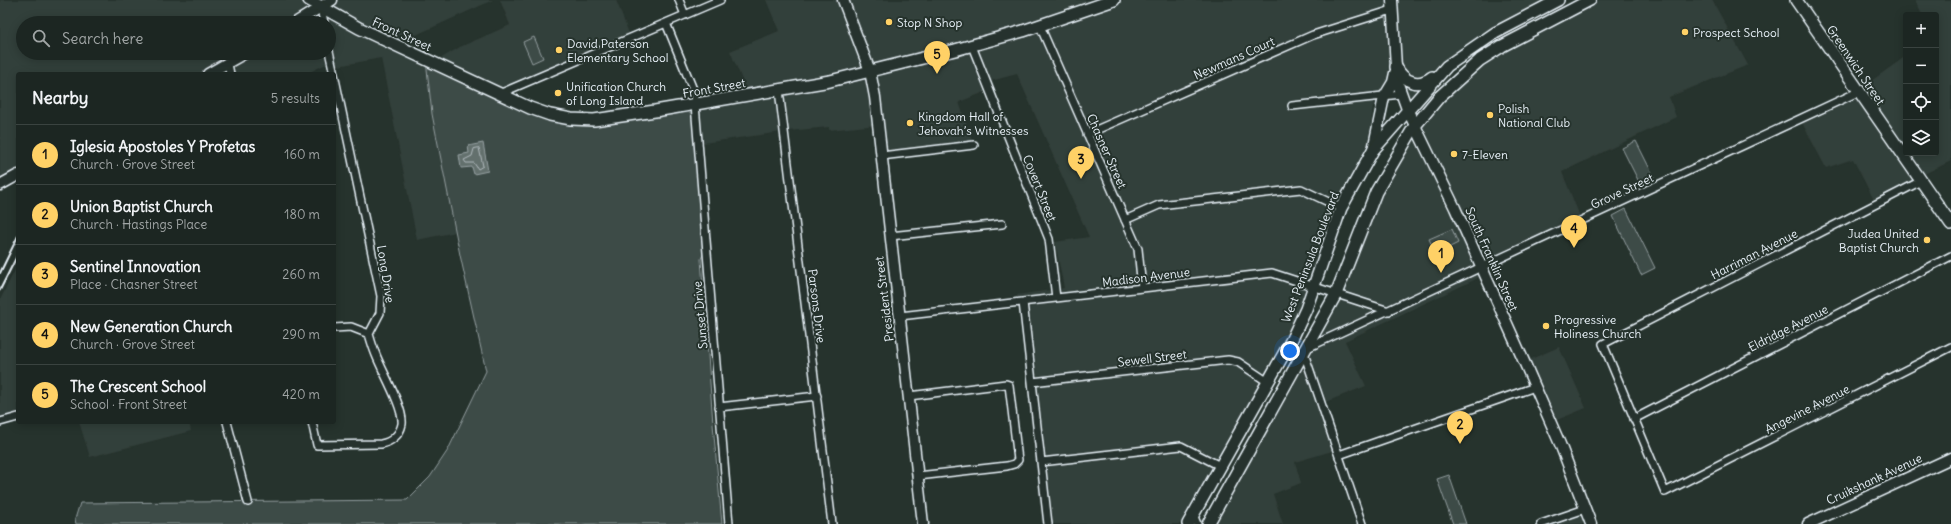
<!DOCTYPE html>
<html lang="en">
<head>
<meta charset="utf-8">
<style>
  body { margin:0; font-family:Delius,sans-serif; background:#29322f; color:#f1f3f6 }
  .controls { position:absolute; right:12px; top:12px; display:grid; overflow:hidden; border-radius:4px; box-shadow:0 2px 10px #0003 }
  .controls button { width:36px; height:36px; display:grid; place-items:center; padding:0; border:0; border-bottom:1px solid #3a4340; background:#1c2622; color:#f1f3f6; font:20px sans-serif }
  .you { position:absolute; left:1290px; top:351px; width:14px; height:14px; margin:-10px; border:3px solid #fff; border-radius:50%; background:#1a73e8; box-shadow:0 0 0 6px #1a73e833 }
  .badge { display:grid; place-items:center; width:26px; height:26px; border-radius:50%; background:#ffd166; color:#111; font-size:13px; font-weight:700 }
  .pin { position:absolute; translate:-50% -33px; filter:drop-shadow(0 1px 2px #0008) }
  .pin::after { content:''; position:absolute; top:21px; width:14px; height:12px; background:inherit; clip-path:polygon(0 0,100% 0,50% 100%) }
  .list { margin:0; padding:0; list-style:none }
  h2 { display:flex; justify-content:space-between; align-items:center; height:52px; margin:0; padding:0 16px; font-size:17px }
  h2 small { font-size:13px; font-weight:400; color:#a0a5a5 }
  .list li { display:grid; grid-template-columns:26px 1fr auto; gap:12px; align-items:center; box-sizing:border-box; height:60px; padding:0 16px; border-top:1px solid #3a4340 }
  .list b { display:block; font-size:15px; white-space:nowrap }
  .list p { margin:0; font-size:13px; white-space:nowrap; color:#a0a5a5 }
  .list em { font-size:13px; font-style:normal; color:#a0a5a5 }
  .icon { flex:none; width:22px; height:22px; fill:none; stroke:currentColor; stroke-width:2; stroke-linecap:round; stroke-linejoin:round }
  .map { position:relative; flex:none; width:1951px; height:524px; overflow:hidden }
  .search { position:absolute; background:#1c2622; box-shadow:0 2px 10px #0003; left:16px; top:16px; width:320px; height:44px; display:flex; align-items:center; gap:10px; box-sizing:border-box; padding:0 14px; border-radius:22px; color:#a0a5a5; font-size:15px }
  .panel { position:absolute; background:#1c2622; box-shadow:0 2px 10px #0003; left:16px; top:72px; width:320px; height:352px; border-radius:4px }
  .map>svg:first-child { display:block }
  .built { fill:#333f3a; fill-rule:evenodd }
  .green { fill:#3e4b47; stroke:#939ea0 }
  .water { fill:#636f6d; stroke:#98a3a5 }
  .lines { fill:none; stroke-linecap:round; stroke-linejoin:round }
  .shore { stroke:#b3bdc0; stroke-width:1 }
  .street-casing { stroke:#e8f1f8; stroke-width:10 }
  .secondary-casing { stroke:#e8f1f8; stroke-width:13 }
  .primary-casing { stroke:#e8f1f8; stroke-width:14 }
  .street { stroke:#26332d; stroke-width:7 }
  .secondary { stroke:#26332d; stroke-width:10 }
  .primary { stroke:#26332d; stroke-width:11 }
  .rail { stroke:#e8f1f8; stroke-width:2 }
  .poi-dot { fill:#ffd166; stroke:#26332d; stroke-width:1.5 }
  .labels { text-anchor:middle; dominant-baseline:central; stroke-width:4; stroke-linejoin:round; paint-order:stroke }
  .poi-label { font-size:12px; fill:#e8f1f8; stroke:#26332d; text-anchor:start }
  .street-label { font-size:12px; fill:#e8f1f8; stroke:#26332d }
</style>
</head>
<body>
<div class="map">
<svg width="1951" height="524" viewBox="0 0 1951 524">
  <rect width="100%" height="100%" fill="#26332d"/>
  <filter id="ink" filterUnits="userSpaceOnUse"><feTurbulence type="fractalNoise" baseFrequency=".025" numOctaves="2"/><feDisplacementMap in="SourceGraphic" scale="8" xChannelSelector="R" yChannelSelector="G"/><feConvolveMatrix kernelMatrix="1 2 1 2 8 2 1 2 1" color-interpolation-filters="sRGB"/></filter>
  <g filter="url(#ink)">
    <!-- built -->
    <path class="built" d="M0,0H493L396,44L433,63L460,47L510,25L500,0H616L630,36L532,78L432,114L456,232L417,240L381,58L338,66L326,64L306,74H18V175L0,184ZM23,23H329V53H23Z
      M766,0H1554L1447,63L1410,97L1394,67L1373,106L1370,139L1324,229L1295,324L1181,524H1042L1017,295L1064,288L1055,242L1089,237L1017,74L987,82L990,90L959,102L973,143L879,155L877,125L829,130V127L788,131L696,144L692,107L748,94L730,51L779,31Z
      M1595,0H1712L1748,65L1669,97L1676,117L1562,172L1581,219L1472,281L1345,341L1366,386L1323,403L1339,449L1295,462L1301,483L1273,494L1283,524H1211L1309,348L1386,178L1418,126L1472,68Z
      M1915,0H1951V161L1920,176L1877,206L1853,159L1826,168L1799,117L1860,89L1906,56V153H1936V15H1922Z
      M18,264V417L0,422V300Z
      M1559,347L1586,408L1552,422L1524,362Z
      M79,422H189L191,431L90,457Z
      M1585,507L1591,524H1557L1554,518Z"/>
    <!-- green -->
    <path class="green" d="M534,37L543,58L532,63L523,42Z
      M426,60L569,120L692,107L704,252L701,259L713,424L722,524H76L75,519L80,503L407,500L430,477L448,450L486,371L460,255L432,114Z
      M1636,141L1654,177L1640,184L1622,148Z
      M1626,209L1655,268L1641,275L1613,216Z
      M1452,229L1458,243L1436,254L1429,239Z
      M1449,475L1466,524H1453L1437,479Z"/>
    <!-- water -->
    <path class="water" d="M483,143L488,171L474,174L472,167L461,168L459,155L469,153L468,146Z"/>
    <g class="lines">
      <!-- shore -->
      <path class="shore" d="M479,148L483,166L478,169L474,163H466L464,160L472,156L474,149Z"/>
      <defs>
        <path id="street" d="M679,0L685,15
          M321,8L324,23
          M666,23L694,92L729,524
          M1040,26L1138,249L1142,288
          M972,46L1049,239L1056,298
          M329,51L334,74
          M228,64L230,74
          M779,90L832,524
          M499,94L720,0
          M1292,106L1401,94
          M1087,134L1313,35L1392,10
          M881,156L974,145
          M1921,181L1603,344L1665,492L1951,347
          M1125,220L1159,205L1301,189L1341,208
          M890,236L1002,224
          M1023,302L1048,524
          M900,316L1272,273L1389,311
          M334,328L351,327L369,334
          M1307,348L1858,92
          M1304,353L1362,524
          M1032,382L1228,360L1238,362L1268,382
          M909,396L1006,384L1009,385L1018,460L1014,464L1007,466L918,476
          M719,407L817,396
          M1634,419L1951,256
          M0,422L18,417
          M227,422L248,502
          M312,422L317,445L381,444C391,442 400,435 402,424C404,408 382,371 376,355C373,348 371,341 369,334L380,313L381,296L334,74
          M1339,455L1535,387
          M1041,462L1181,446L1220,466
          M1193,514L1197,524
          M1541,524L1585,509"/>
        <path id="secondary" d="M843,0L870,71L875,97L923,524
          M1392,0L1396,67L1398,84L1407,109L1455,208L1526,366L1560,444L1591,524
          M295,23L332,0
          M208,74L245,53
          M1373,150L1384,97L1393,82L1395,73
          M0,185L18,175
          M1808,524L1951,458"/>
        <path id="primary" d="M309,0L359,28L530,108L550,115L571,119L594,120L655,111L830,81L955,50L1023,31L1114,0
          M1796,0L1951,224
          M1396,67C1404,82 1418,88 1432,77
          M1188,524L1291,341L1306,309L1341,208L1373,150L1447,66L1495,33L1558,0
          M1208,524L1336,294L1376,192L1414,127L1439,97L1480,60L1502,46L1590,0"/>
      </defs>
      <!-- street casing -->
      <use href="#street" class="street-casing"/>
      <!-- secondary casing -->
      <use href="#secondary" class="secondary-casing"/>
      <!-- primary casing -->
      <use href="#primary" class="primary-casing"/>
      <!-- street -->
      <use href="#street" class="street"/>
      <!-- secondary -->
      <use href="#secondary" class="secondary"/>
      <!-- primary -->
      <use href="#primary" class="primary"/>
      <!-- rail -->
      <path class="rail" d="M0,273L18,236
        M0,290L18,254"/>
    </g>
  </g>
  <!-- markers -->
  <g class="poi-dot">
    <circle cx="889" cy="22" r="4"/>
    <circle cx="1685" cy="32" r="4"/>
    <circle cx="559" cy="50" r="4"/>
    <circle cx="558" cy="93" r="4"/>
    <circle cx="1490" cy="115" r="4"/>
    <circle cx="910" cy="123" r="4"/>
    <circle cx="1454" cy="154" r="4"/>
    <circle cx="1927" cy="240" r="4"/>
    <circle cx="1546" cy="326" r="4"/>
  </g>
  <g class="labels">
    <!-- poi labels -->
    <g class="poi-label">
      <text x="897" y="22">Stop N Shop</text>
      <text x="1693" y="32">Prospect School</text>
      <text x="567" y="43">David Paterson<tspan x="567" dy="14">Elementary School</tspan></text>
      <text x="566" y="86">Unification Church<tspan x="566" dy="14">of Long Island</tspan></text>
      <text x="1498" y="108">Polish<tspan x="1498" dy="14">National Club</tspan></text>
      <text x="918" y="116">Kingdom Hall of<tspan x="918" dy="14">Jehovah’s Witnesses</tspan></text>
      <text x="1462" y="154">7-Eleven</text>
      <text x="1919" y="233" text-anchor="end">Judea United<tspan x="1919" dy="14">Baptist Church</tspan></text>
      <text x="1554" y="319">Progressive<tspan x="1554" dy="14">Holiness Church</tspan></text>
    </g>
    <!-- street labels -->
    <g class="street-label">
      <text transform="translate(402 34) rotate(25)">Front Street</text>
      <text transform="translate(1234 58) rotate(-24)">Newmans Court</text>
      <text transform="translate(1856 65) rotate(56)">Greenwich Street</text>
      <text transform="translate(714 88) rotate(-10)">Front Street</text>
      <text transform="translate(1107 151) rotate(66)">Chasner Street</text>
      <text transform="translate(1040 188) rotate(68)">Covert Street</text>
      <text transform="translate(1622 191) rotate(-25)">Grove Street</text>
      <text transform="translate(1754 254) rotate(-27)">Harriman Avenue</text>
      <text transform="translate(1310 257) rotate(-69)">West Peninsula Boulevard</text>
      <text transform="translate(1492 259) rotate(66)">South Franklin Street</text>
      <text transform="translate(386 274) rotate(81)">Long Drive</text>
      <text transform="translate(1146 277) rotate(-7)">Madison Avenue</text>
      <text transform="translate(884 299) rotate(-97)">President Street</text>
      <text transform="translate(817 306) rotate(83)">Parsons Drive</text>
      <text transform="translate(700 315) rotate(-95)">Sunset Drive</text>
      <text transform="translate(1788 328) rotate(-27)">Eldridge Avenue</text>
      <text transform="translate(1152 358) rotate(-7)">Sewell Street</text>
      <text transform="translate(1807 409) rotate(-27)">Angevine Avenue</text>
      <text transform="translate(1874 479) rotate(-25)">Cruikshank Avenue</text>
    </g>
  </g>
</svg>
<div class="controls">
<button>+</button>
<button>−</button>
<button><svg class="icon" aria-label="locate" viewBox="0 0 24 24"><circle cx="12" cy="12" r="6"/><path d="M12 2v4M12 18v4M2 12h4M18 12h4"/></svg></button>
<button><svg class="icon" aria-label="layers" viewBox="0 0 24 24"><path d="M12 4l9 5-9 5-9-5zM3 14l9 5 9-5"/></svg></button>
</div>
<div class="you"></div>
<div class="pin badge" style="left:1441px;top:273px">1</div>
<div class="pin badge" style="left:1460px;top:444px">2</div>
<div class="pin badge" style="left:1081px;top:179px">3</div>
<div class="pin badge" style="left:1574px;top:248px">4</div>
<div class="pin badge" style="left:937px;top:74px">5</div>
<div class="search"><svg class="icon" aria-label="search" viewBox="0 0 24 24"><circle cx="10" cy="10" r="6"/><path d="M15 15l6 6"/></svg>Search here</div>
<section class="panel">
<h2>Nearby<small>5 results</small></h2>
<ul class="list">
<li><span class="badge">1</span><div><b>Iglesia Apostoles Y Profetas</b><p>Church · Grove Street</p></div><em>160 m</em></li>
<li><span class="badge">2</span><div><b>Union Baptist Church</b><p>Church · Hastings Place</p></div><em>180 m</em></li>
<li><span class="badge">3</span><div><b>Sentinel Innovation</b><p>Place · Chasner Street</p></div><em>260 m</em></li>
<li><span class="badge">4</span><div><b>New Generation Church</b><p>Church · Grove Street</p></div><em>290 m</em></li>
<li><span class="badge">5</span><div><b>The Crescent School</b><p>School · Front Street</p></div><em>420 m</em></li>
</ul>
</section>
</div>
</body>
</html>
